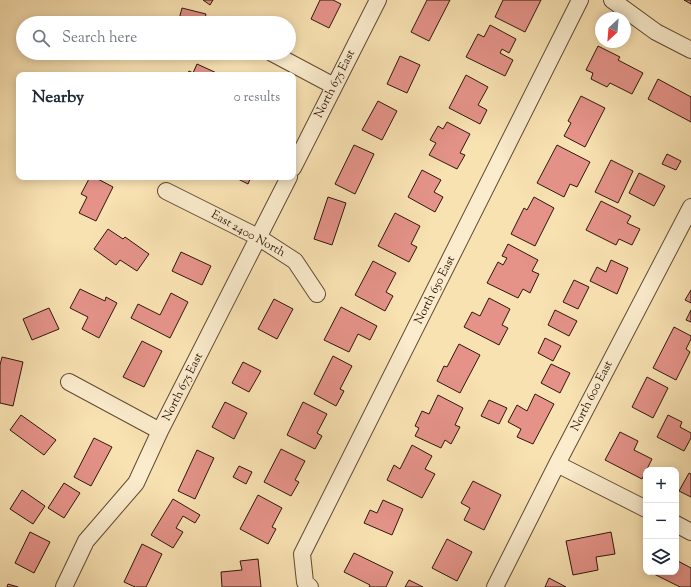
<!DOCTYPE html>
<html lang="en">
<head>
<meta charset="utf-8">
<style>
  body { margin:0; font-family:"Sorts Mill Goudy",serif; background:#f2f2f3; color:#1f2937 }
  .controls { position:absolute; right:12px; bottom:12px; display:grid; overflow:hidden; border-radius:8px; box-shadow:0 2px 10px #0003 }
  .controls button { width:36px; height:36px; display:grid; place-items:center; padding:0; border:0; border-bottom:1px solid #e0e1e3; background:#fff; color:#1f2937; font:20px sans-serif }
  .compass { position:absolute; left:595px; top:12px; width:36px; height:36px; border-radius:50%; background:#fff; box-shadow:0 2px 10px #0003; rotate:206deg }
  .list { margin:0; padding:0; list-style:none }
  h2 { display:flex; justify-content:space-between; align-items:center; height:52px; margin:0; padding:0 16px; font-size:17px }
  h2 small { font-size:13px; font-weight:400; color:#747a83 }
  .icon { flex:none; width:22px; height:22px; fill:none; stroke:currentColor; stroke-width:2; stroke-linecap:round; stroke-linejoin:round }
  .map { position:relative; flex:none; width:691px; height:587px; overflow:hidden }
  .search { position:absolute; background:#fff; box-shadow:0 2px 10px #0003; left:16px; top:16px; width:280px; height:44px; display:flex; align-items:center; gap:10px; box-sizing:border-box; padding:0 14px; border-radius:22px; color:#747a83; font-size:15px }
  .panel { position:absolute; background:#fff; box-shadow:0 2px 10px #0003; left:16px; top:72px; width:280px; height:108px; border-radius:8px }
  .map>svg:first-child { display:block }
  .building { fill:#e59389; stroke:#2d1809 }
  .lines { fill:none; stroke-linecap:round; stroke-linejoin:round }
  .minor-casing { stroke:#604a33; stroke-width:18 }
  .minor { stroke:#fbeccd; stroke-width:16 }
  .labels { text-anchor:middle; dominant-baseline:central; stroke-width:3; stroke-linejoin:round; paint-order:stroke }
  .street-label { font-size:12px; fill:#2d1809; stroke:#fbeccd }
</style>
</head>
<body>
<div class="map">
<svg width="691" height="587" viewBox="0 0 691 587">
  <rect width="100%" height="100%" fill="#f9e2b2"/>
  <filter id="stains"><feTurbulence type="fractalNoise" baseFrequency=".005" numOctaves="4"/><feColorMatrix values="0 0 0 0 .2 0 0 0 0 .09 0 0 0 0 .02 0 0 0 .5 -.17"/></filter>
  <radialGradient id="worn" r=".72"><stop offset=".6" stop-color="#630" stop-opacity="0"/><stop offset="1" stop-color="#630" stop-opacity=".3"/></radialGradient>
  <!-- building -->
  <path class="building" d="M203,0H213L210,5Z
    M320,0H333L341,4L329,28L311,19Z
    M427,0H450L429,41L411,32Z
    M503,0H541L525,32L495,17Z
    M684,0H691V4Z
    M182,8L206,14L204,23H178Z
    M490,25L516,39L509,53L502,49L500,53L513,60L505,76L466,57L478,34L484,37Z
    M598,46L620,57L618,60L643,73L632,94L610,83L607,87L591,79L593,73L586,70Z
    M400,56L420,65L407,93L387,84Z
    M197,64L221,75H187L189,71L193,73Z
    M466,75L488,87L478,105L487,110L480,124L449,108Z
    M658,79L691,97V122L648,99Z
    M581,96L605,108L585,147L564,136L571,123L568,121Z
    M378,101L397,111L382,140L362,130Z
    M447,122L470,134L460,153L465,155L457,169L429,155L436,143L430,140L438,126L443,129Z
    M354,145L374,154L355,194L335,184Z
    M557,145L590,162L577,187L570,184L564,197L537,183Z
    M667,154L681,161L676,170L662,164Z
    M611,160L633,171L618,203L595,192Z
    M422,170L441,180L434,192L443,197L435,212L408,197Z
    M639,173L665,186L654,206L629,193Z
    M90,177H94L113,187L96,221L79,213L87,197L81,194Z
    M234,177H251L248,184Z
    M328,197L346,203L332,245L314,239Z
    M534,197L554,208L535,246L511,234L524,208L527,210Z
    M601,201L631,216L627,223L640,229L632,245L619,239L616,245L586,230Z
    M395,213L420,226L411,244L417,247L409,262L378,246Z
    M108,229L123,239L125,237L149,254L137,271L120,260L116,265L94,249Z
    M508,244L538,260L532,271L539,274L530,293L523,289L518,298L487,283L498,262L503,265L507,258L502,256Z
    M181,252L211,266L202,285L172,271Z
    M611,260L628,268L617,294L590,281L597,267L606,272Z
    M373,261L396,273L386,292L393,296L385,311L355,295Z
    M574,280L589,287L578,309L563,302Z
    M80,289L105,301L106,297L117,303L99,338L82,329L88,317L70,308Z
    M691,290V303L685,300Z
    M171,293L188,302L170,338L131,318L138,304L160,315Z
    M489,298L510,309L502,325L508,328L499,345L464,327L472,312L480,316Z
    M274,299L293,309L277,339L258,329Z
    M341,307L377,326L370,340L358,334L349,352L324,340Z
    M49,308L59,329L32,340L23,319Z
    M555,310L577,321L569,336L548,325Z
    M691,310V322L686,320Z
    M674,327L691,336V339L686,349L690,352L676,380L653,368Z
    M545,338L561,346L553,361L538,353Z
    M142,341L162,351L144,387L123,377Z
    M459,344L480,355L460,393L437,381L444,366L447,367Z
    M333,356L352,366L340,389L344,391L336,406L314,394Z
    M2,357L23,362L13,406L0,403V365Z
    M243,362L261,371L249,392L232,383Z
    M551,364L570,373L560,393L541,383Z
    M647,377L668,388L653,418L632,407Z
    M535,394L554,404L533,444L517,437L521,429L508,422L517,405L527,411Z
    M438,395L463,408L455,425L460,427L451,444L445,440L441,448L415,436L419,428L415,426L422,411L429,414Z
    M489,400L507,408L499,424L481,416Z
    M225,402L247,413L234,439L212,427Z
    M303,402L327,414L317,433L322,436L315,449L287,435Z
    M21,415L56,440L44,455L10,430Z
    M668,415L682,422L680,427L691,433V438L684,451L657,437Z
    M620,432L638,441L634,450L652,459L642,479L605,460Z
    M94,438L112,447L91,486L74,477Z
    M412,445L432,456L425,469L435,474L422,498L387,480L394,465L400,469Z
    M281,449L305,461L295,480L299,482L291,496L264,482Z
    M197,450L214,458L195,499L178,491Z
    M239,466L252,472L246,484L233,477Z
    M689,473L691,474V497L679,491Z
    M473,481L501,495L484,530L464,520L470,508L461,503Z
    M64,483L80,493L64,518L48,508Z
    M22,490L45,506L33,524L10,509Z
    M258,495L282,508L272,527L276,529L268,544L240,529Z
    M173,499L200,515L195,523L183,516L176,528L183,532L173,548L151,535Z
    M383,500L403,509L392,535L364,523L370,510L377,513Z
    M30,532L50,542L34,573L15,563Z
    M611,532L615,554L596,557L598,570L573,575L566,541Z
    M447,539L472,552L457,581L432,568Z
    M142,544L162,554L146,587H135L124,582Z
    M354,553L393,572L386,587H369L370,585L344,572Z
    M258,559L261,587H222L221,572L242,570L240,561Z
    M676,560L691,568V587H680L650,572H676Z
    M549,578L566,587H545Z
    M409,580L423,587H405Z
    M8,584L18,587H7Z"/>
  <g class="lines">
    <defs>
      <path id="minor" d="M612,0L656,32L691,50
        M272,53L334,86
        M293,168L378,0
        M166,191L258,237L295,261L317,294
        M69,382L160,431
        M557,464L646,509
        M676,524L691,532
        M64,587L86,541L136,483L160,431L289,177
        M310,587L305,582L302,554L580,0
        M495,587L557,464L691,207"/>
    </defs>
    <!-- minor casing -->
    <use href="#minor" class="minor-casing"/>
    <!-- minor -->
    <use href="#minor" class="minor"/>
  </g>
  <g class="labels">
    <!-- street labels -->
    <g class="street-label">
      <text transform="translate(335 84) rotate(-63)">North 675 East</text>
      <text transform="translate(248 234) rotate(29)">East 2400 North</text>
      <text transform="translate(435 290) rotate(-63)">North 650 East</text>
      <text transform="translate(183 387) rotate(-63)">North 675 East</text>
      <text transform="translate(592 396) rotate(-63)">North 600 East</text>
    </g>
  </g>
  <rect width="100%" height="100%" filter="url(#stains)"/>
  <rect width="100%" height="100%" fill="url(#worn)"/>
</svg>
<div class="controls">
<button>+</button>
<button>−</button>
<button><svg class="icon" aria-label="layers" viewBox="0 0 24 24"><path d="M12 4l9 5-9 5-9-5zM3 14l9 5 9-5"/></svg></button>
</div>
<svg class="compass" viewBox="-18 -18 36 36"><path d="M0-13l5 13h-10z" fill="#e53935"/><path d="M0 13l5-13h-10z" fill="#747a83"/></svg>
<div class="search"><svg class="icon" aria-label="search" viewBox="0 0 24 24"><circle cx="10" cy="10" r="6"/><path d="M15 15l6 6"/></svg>Search here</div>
<section class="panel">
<h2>Nearby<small>0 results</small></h2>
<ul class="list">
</ul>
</section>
</div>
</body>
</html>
